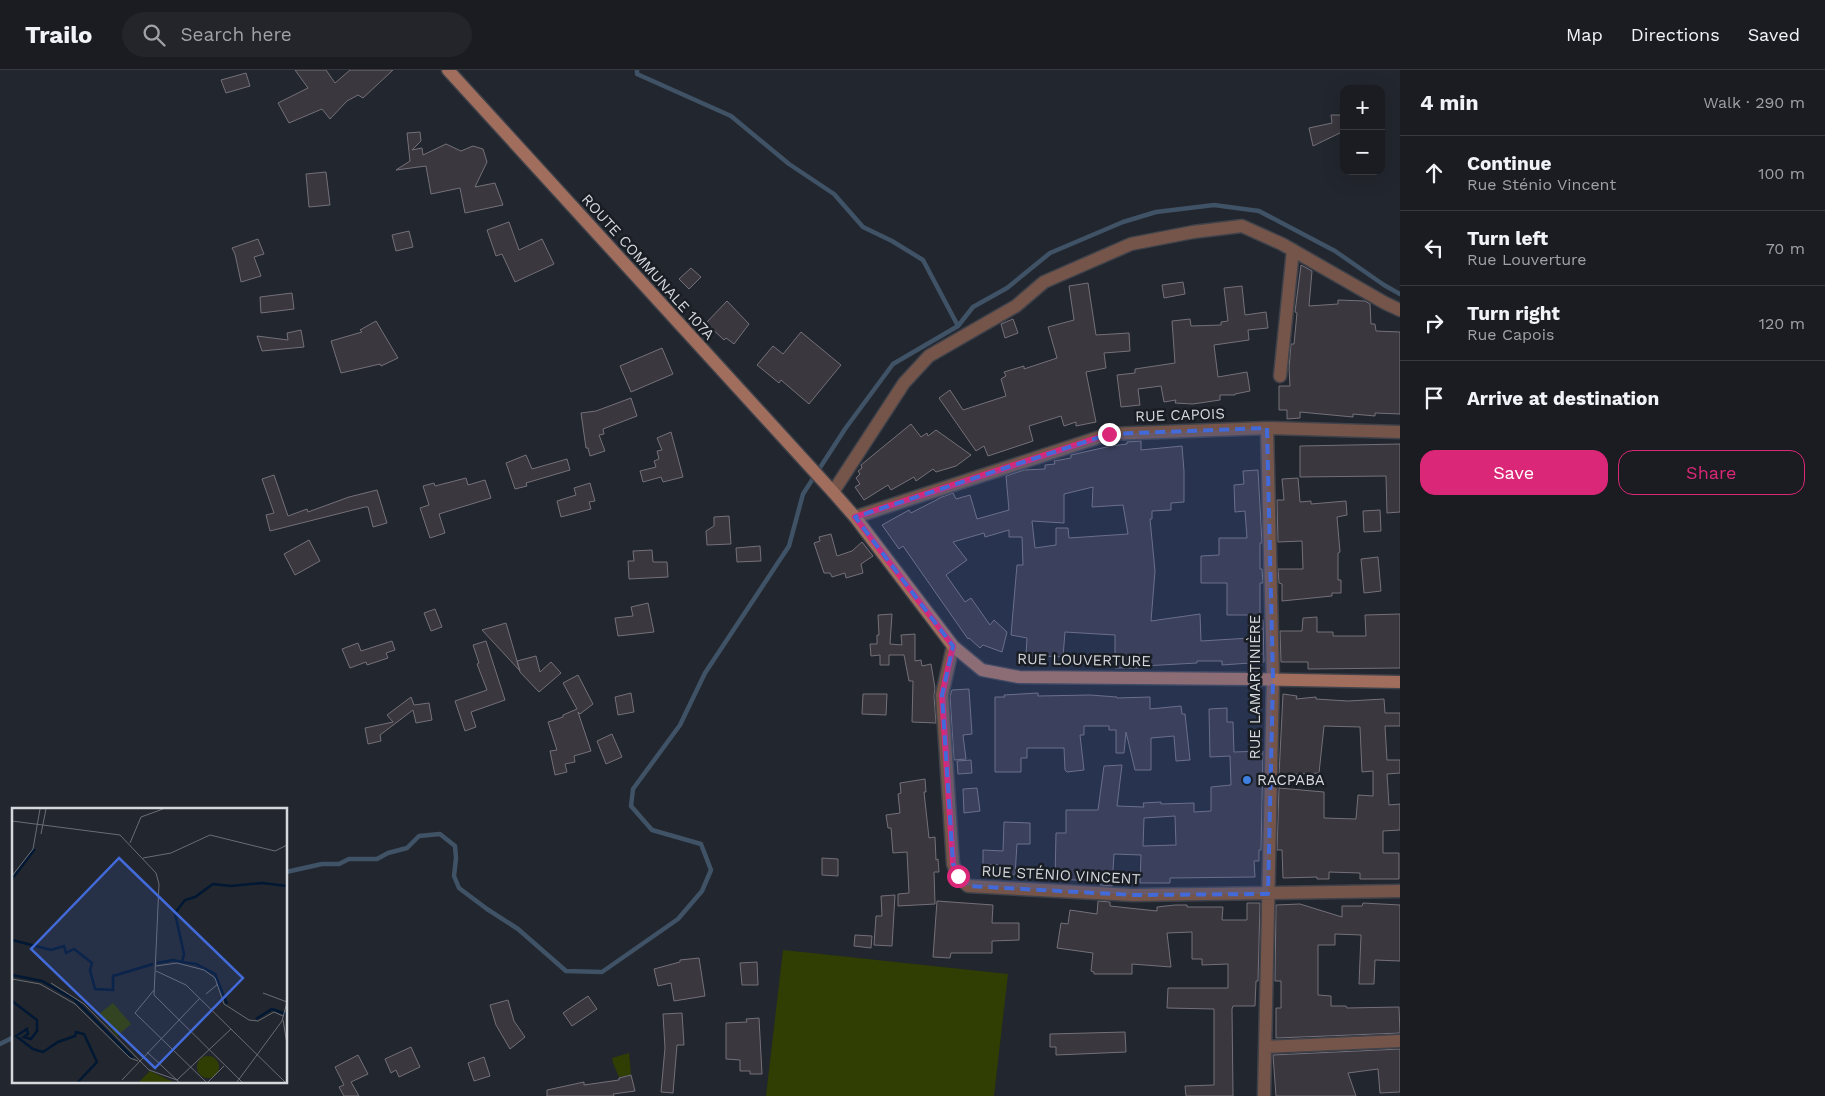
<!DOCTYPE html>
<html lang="en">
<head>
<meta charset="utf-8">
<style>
  body { margin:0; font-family:"Work Sans",sans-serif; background:#23252a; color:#f1f3f6 }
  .controls { position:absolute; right:15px; top:15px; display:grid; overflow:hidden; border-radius:10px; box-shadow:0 5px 20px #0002 }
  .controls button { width:45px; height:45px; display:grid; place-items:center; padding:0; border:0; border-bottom:1px solid #383a40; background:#1a1c22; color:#f1f3f6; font:25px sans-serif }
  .stop { position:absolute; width:15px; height:15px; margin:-11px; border:4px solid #db2777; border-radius:50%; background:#fff }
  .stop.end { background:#db2777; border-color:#fff; box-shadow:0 1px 5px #0008 }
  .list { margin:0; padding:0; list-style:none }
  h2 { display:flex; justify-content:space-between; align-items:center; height:65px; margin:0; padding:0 20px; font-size:21px }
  h2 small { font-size:16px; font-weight:400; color:#9fa1a5 }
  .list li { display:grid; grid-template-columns:32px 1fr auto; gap:15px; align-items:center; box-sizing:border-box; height:75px; padding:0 20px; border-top:1px solid #383a40 }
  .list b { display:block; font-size:19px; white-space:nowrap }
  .list p { margin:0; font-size:16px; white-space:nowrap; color:#9fa1a5 }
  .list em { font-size:16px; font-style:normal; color:#9fa1a5 }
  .actions { display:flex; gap:10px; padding:15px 20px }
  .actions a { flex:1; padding:11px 0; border:1px solid #db2777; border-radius:15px; text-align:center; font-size:18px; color:#db2777 }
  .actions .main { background:#db2777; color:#fff }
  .icon { flex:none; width:28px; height:28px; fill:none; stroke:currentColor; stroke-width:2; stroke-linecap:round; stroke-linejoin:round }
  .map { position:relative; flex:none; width:1400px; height:1026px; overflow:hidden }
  header { display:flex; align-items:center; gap:30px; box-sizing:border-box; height:70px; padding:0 25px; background:#1a1c22; border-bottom:1px solid #383a40 }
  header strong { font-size:24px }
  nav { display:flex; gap:28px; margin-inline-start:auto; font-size:18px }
  .search { width:350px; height:45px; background:#23252a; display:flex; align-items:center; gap:12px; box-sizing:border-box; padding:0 18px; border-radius:28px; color:#9fa1a5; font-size:19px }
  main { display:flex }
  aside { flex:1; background:#1a1c22 }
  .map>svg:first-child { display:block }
  .green { fill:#303e03 }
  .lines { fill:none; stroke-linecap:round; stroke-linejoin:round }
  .stream { stroke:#405266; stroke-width:4.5 }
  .building { fill:#3a373f; stroke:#747079; fill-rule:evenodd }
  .street-casing { stroke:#3f424a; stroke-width:15 }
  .secondary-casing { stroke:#3f424a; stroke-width:15 }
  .street { stroke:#75554a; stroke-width:12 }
  .secondary { stroke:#a16e5d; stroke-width:12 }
  .route { stroke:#db2777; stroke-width:6 }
  .marked { fill:#426ad9; fill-opacity:0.2; stroke:#426ad9; stroke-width:4; stroke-dasharray:10 6; stroke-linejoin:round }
  .shop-dot { fill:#3f7fe0; stroke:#191d24; stroke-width:2 }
  .labels { text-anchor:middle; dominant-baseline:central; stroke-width:5; stroke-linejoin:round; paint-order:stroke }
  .street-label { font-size:15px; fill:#d5d8dc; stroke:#191d24 }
  .poi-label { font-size:15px; fill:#d5d8dc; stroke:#191d24; text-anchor:start }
  .inset-river { fill:none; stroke:#001833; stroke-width:2.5 }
  .inset-road { fill:none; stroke:#6a6d74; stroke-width:1 }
  .view { fill:#426ad9; fill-opacity:0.15; stroke:#426ad9; stroke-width:2.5 }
  .inset-edge { fill:none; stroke:#d5d8dc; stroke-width:2.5 }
</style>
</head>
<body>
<header>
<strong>Trailo</strong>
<div class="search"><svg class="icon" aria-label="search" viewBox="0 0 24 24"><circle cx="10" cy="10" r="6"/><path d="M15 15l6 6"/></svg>Search here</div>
<nav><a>Map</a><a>Directions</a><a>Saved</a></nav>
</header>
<main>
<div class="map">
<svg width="1400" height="1026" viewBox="0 0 1400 1026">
  <rect width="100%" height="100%" fill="#22262e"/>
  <!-- green -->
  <path class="green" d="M783,880L1008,904L994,1026H766Z
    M629,983L631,1005L619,1007L613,993L612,988Z"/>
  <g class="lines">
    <!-- stream -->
    <path class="stream" d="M958,256L973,237L1007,218L1050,183L1123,152L1156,142L1214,135L1259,141L1335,181L1384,215L1400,224
      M286,802L322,794H339L349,789H377L388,783L407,778L419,766L440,764L455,776L456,788L454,806L459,818L487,839L518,859L566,901L602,902L678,849L702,821L711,800L701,774L652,760L631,736L633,719L680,655L705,603L789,476L803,424L845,359L893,294L958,256L923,190L892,171L863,157L834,124L789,94L731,46L637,4V0
      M0,974L14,967"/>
  </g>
  <!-- building -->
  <path class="building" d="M295,0H326L335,13L350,0H393L363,28L358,25L347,31L330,49L322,39L289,53L278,33L308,18Z
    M246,3L250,16L226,23L221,10Z
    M1331,45H1344V61L1313,76L1309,58L1332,53Z
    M420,62L421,71L412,80L422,78L423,85L446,74L461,81L473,76L483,79L487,92L475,117L495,113L503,135L465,143L460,118L431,124L426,96L396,100L410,91L407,63Z
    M326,102L330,135L309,137L306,104Z
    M509,152L519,180L542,169L554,194L515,212L502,184L496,186L487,160Z
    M409,161L413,177L396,181L392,165Z
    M258,169L264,184L254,187L261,206L241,212L235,184L232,178Z
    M1301,195L1312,201L1309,236L1338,234V230L1365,231L1370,234L1371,254H1375L1376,261L1400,262V344L1375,343V346L1353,344V347L1300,342V348L1287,349V340H1279V316H1290L1289,298L1291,274H1294L1297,243L1295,242Z
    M691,198L701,207L689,219L679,209Z
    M1183,212L1185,224L1164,228L1162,215Z
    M1088,213L1096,265L1129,263L1130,281L1104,283L1106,298L1086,302L1096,352L1076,356V352L1064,356L1061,346L1029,356L1033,371L988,386L984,376L976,381L939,328L950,320L963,340L1006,326L1001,309L1006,306L1004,302L1024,296V299L1057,288L1048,257L1074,250L1069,216Z
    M1242,216L1245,245L1266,242L1268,258L1248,260L1249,270L1214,275L1218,307L1247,302L1250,321L1235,324V325H1220V330L1193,334L1175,333L1176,330L1164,332L1161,316L1138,319L1140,335L1121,337L1117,305L1135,303V299L1175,293L1172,251L1190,249L1191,256L1221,255V252L1228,251L1224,218Z
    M292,223L294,239L261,243L260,227Z
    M727,231L749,254L734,274L726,268L724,270L706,253Z
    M1013,249L1018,263L1005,268L1001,254Z
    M376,251L398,288L381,296L380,294L341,303L331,271L362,262L360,260Z
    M301,260L304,277L262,281L257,266L288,270L287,263Z
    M801,262L841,295L809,334L781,310L779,313L757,295L773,276L783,284Z
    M662,278L673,304L631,322L620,296Z
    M631,328L637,346L603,359L604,364L599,365L605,381L590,386L588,378H586L581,343L596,341Z
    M911,354L921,367L927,363L928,366L936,360L971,385L956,396L936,402L933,399L916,411L914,407L891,420L888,415L864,430L855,417L860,414L856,408L860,404L858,401L862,398L861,395Z
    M671,362L683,407L663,412L661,407L643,412L640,401L656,397L654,391L659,389L657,381L662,380L657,368Z
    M1141,371V380L1182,376L1184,401V432L1171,433V440L1152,441V449H1150L1155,501L1151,551L1200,544L1201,571L1250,568L1248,545H1227V513H1201V486L1219,485V468H1247L1245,441L1235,442L1234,415L1244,414L1243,401L1258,400L1262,473H1260V499H1262L1263,513H1260V550H1263L1264,592L1222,595V591H1197V593L1143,596V598H1115V565L1065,562L1063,587L1026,585L1027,568L1011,565L1017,495H1023L1022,467H1009V460L985,467L984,463L953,472L967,490L946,505L965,532L971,528L990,555L994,550L1007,562L1002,582L983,575L980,578L969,568L968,569L903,476L899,479L882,455L909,440L911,443L942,427L953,423L956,429L970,425L977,449L1009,440L1006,406L1024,400L1045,399V395L1055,394L1054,391L1071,388V385L1111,376L1127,374V372ZM1093,417L1092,437L1123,435L1128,464L1069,468L1068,458H1056V475L1035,478L1032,451L1064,453V424Z
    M1400,374V442L1387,443L1386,406L1300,407V376Z
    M526,385L532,399L567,389L570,400L526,413L527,416L515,419L506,393Z
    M274,405L288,446L307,439L308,442L349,427L377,420L387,453L373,457L368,437H365L270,461L266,445L274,443L262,409Z
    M466,408L468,415L485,410L491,428L439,444L445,463L430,468L420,438L429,435L423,416L434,413L435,416Z
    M1298,408L1300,432L1311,431V434L1346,431L1347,445L1337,447L1340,482L1338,483V510H1341V523H1332V526L1282,531V514L1279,513L1278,499H1303L1302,471L1278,472L1277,430H1284L1282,409Z
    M590,413L595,431L589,432L591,439L561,447L557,431L576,425L574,418Z
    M1380,440L1381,461L1364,462L1363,441Z
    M729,446L731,474L707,475L706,461L714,456V447Z
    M831,464L837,486L852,481L862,472L873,486L861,494L863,503L846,508L845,503L832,507L830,503H824L814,473L820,471L819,467Z
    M309,470L320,491L295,505L284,484Z
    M760,476L761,491L737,492L736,478Z
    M652,480L653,492H667L668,507L629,509L628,491H634L633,481Z
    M1378,487L1381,521L1364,523L1361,489Z
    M648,533L654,562L618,566L615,548L633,546L631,537Z
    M435,539L442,557L431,561L424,543Z
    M892,544L890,574L902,575L901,565L915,564V591L921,590L922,596L931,594L935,618L934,626L936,653L912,652L913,611H909L904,585H889V595H880V585L871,586L870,574H877V565H879L878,545Z
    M1400,544V598L1308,599V592H1281L1280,561H1302L1303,548L1317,547V562H1333V566H1366L1365,545Z
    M506,553L520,601L482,560Z
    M392,571L395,580L386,583L388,588L367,595L366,592L350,598L342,579L358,573L361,581Z
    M486,571L505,630L471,642L476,657L465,661L455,631L487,620L477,594L479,593L473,575Z
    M536,586L540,602L551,592L561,603L539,622L520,602L517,591Z
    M578,605L593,634L580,644L578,642L591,681L574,686L575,692L565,694L567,702L555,705L550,681L557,680L548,652L563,647V645L577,639L563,613Z
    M969,619L972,664L963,665L966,689L954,690L950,626L952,620Z
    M631,623L634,642L618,645L615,627Z
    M1038,623V626L1090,625L1117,627V628L1150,627V639L1181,636L1182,644H1185L1190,690L1176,691L1174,666L1151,668V700H1135L1126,662L1124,683H1116V660H1109V656H1084V665H1080L1084,700L1067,702L1065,700L1064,678H1027V688H1021V702H995V627H1005L1004,625Z
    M863,624H887L886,645L862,644Z
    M1283,624L1297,626L1296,629L1316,627V629L1348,631L1384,629L1385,643H1400V656H1385L1387,690H1400V703L1387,704L1389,735L1400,734V760L1383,761V783H1399V809H1360V803L1329,802V809H1317V807L1283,808L1282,780H1277L1279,718L1324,722V748L1356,749L1358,725L1373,726V701L1362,702L1360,657L1324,656L1319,703L1279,705Z
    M411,627L414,635L429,633L432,650L416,653L413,640L380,665L381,671L368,674L365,658L393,652L387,645Z
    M1227,638V652H1233L1234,682L1263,681L1261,780H1259V791H1254L1255,807L1170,808V813H1140L1141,785L1114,784L1112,816L1100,815V813H1096V811L1055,809L1056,763H1066V740H1098L1104,696L1122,695L1117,736L1144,737L1143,733L1161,732V734L1194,733V742L1211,741V717L1231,715L1230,686L1210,687L1209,639ZM1175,746L1176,775L1143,776L1144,748Z
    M612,664L622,687L606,694L597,671Z
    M971,690L972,703L958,704L957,691Z
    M925,709L926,722H924L929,768L935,767L936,790L938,789L939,802H934L935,834L898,836V824L909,823L907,782L893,783L891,758H888L886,745L900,743L898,724L901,723L900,713Z
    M977,718L980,741L964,743L963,719Z
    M1004,752L1030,753V774H1017L1015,805L1002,804V795L983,794V780L1003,781Z
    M822,788L838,789V806L822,805Z
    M895,825L892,876L874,875L876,846H882L881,826Z
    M937,831L993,835L992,853H1019V870L992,871V883H951L950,888L933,887Z
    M1098,831L1110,832V836L1157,841V837L1175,835H1187V837H1223L1222,850H1247V833H1260L1258,911H1256L1255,936H1233L1232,939L1233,1026H1186L1185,1016L1214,1015V939L1167,938L1168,918H1228V894L1202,895V889H1192V862L1167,863L1171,897L1132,894V904H1094V902L1091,901L1093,883L1057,878L1061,853L1068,854L1070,840L1097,844Z
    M1363,833L1400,835V891L1375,890L1374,914H1359L1361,865L1335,864V875H1318V925L1331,926V936H1346L1347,938L1399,937L1400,963L1276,968V938H1281V911H1275L1276,835L1300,834L1342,847V836H1362Z
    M855,865L872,866L871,878L854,876Z
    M699,888L705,926L674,931L671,913L658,916L654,899L680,892V890Z
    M757,892L758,915H742L740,893Z
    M588,926L597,939L572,956L563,943Z
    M508,930L514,951L525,967L510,979L496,955L490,935Z
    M682,943L684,975H677L673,1023L661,1022L665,978L663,944Z
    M759,948L762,1004H750V1001H740V990L726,989V953L747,952L746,949Z
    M1125,962L1126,982L1056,985V977H1050V964Z
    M411,977L420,997L399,1007L396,1000L391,1003L385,989Z
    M1400,979V1022L1380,1023L1378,999L1348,1003L1356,1026H1276L1273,985Z
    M358,985L368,1004L351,1012L359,1026H344L339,1017L344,1015L335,997Z
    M484,987L490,1006L474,1011L468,993Z
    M631,1005L635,1021L613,1024L614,1026H547V1020L584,1012V1015L619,1010V1008Z"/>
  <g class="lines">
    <defs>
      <path id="street" d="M1280,306L1293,180
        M833,422L904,313L929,286L1016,236L1044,212L1131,174L1193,162L1242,156L1282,174L1385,233L1400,240
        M855,447L1109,364L1267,358L1400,362
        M953,576L942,625L953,794L958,806L968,816L1133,825L1400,821
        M1265,977L1400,971
        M1264,1026L1273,609L1267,358"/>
      <path id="secondary" d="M448,0L833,422L855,447L953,576L982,600L1019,607L1251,609L1400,612"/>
    </defs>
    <!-- street casing -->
    <use href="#street" class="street-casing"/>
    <!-- secondary casing -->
    <use href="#secondary" class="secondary-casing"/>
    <!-- street -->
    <use href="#street" class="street"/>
    <!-- secondary -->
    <use href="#secondary" class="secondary"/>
  </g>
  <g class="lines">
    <!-- route -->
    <path class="route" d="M958,806L953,794L942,625L953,576L855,447L1109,364"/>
  </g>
  <!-- marked area -->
  <path class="marked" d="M1267,358L1273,609L1268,824L1133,825L968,816L953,794L942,625L953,576L855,447L1109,364Z"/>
  <!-- markers -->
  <circle class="shop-dot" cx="1247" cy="710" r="5"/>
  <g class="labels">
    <!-- street labels -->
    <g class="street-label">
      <text transform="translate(648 197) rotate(48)">ROUTE COMMUNALE 107A</text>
      <text transform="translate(1180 345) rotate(-2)">RUE CAPOIS</text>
      <text transform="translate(1084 590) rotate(1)">RUE LOUVERTURE</text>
      <text transform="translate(1255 617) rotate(-90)">RUE LAMARTINIÈRE</text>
      <text transform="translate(1061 805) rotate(3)">RUE STÉNIO VINCENT</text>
    </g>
    <!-- poi labels -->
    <g class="poi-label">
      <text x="1257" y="710">RACPABA</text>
    </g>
  </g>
  <!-- overview -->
  <g transform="translate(12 738)">
    <rect width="275" height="275" fill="#22262e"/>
    <path d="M101,195L119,216L105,228L87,206ZM185 259a11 11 0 1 1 22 0a11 11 0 1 1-22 0ZM138,263L159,273L161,274H127Z" fill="#303e03"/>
    <path class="inset-river" d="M0,71L23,41M0,132L39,142L52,138L54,145L62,141L80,155L78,162L83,181L101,182V168L141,156M170,154L184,156L203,166L215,196M145,155L161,152L170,154L172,146L163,105L173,92L183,89L201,76L219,78L250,75L275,78M0,167L30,173L63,192L121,250M0,193L25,212V223L19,231L12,229L16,226L15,221L4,228L21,241L31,244L46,234L63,228L64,224L72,226L85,254L66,274M244,211L260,201L274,206L275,211"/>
    <path class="inset-road" d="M0,13L108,27L144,65L147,76L142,187L230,274M29,26L34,1M118,35L129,9L151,1M131,50L159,45L198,27L263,43L275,37M0,68L21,41L28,1M144,158L165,155L192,162L203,170L212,196L237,212L246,213L262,204L271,208M144,163L174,177L273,274M0,171L28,176L63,196L118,250L126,253M39,175L72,196L137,262L165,272M142,182L123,205L194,274M251,185L275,194M194,186L206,176M271,212L275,236M135,244L167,274M110,272L188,190M165,272L219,221M196,274L212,258M225,274L270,213L275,194"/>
    <path class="view" d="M107,50L231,170L143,260L19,141Z"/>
    <rect width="275" height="275" class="inset-edge"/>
  </g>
</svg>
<div class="controls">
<button>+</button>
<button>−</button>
</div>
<div class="stop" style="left:958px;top:806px"></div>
<div class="stop end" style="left:1109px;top:364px"></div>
</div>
<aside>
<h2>4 min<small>Walk · 290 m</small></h2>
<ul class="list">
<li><svg class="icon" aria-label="ahead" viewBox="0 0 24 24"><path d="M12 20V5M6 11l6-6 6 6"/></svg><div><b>Continue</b><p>Rue Sténio Vincent</p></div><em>100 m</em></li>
<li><svg class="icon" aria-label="left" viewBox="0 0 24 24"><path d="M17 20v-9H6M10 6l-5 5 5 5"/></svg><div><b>Turn left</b><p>Rue Louverture</p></div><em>70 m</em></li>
<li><svg class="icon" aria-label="right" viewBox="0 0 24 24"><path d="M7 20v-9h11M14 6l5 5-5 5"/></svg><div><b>Turn right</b><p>Rue Capois</p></div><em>120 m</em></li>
<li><svg class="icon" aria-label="arrive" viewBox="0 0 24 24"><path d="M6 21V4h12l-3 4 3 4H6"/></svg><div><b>Arrive at destination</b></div></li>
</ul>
<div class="actions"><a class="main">Save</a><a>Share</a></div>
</aside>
</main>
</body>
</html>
